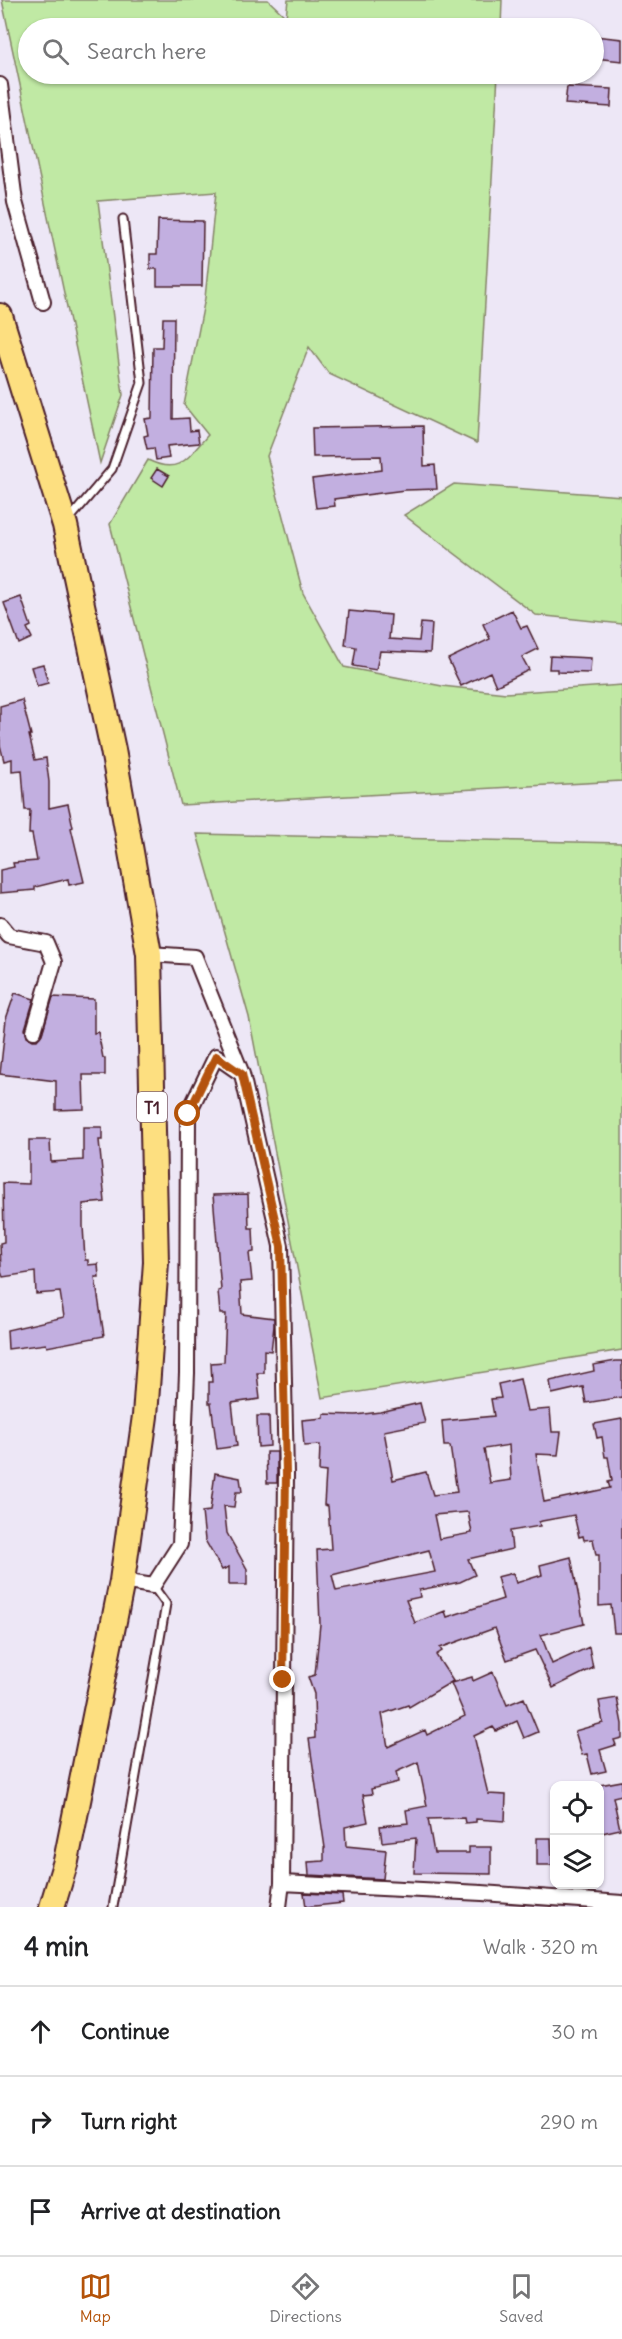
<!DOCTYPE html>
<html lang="en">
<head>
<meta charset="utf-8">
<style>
  body { margin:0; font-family:Delius,sans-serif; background:#f6f6f6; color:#202124 }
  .controls { position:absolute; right:18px; bottom:18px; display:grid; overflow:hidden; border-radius:12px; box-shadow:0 2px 4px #0004 }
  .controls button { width:54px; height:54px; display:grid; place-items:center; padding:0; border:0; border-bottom:2px solid #e0e0e0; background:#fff; color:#202124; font:30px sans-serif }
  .stop { position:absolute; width:18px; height:18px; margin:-14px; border:4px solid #b45309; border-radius:50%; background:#fff }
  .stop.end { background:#b45309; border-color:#fff; box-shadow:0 2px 6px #0008 }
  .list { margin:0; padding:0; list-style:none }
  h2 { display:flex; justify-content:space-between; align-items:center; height:78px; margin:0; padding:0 24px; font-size:26px }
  h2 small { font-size:20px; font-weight:400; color:#757577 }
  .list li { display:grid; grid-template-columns:39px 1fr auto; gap:18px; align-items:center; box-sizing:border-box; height:90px; padding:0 24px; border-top:2px solid #e0e0e0 }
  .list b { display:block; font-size:22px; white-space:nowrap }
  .list em { font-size:20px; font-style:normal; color:#757577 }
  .icon { flex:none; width:33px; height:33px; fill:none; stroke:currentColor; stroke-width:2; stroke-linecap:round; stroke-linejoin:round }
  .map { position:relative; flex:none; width:622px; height:1907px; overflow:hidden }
  .search { position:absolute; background:#fff; box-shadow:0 2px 4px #0004; left:18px; right:18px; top:18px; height:66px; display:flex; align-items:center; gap:15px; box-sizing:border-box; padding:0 21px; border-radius:33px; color:#757577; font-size:22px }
  .sheet { height:348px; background:#fff }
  nav { display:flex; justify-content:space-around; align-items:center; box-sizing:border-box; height:84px; border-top:2px solid #e0e0e0; background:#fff; font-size:16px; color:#757577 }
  nav a { display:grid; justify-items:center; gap:3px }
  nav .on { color:#b45309 }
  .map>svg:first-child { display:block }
  .green { fill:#c0e9a4; stroke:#858468; stroke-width:1.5 }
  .building { fill:#c2afe0; stroke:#4a1f2b; stroke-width:1.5; fill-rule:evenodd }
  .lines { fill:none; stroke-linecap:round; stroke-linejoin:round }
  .lane-casing { stroke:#4a1f2b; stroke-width:11 }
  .street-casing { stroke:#4a1f2b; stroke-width:18 }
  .highway-casing { stroke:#4a1f2b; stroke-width:28 }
  .lane { stroke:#fff; stroke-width:7 }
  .street { stroke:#fff; stroke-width:14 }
  .highway { stroke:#fddf80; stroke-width:24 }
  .route { stroke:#b45309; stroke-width:8 }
  .labels { text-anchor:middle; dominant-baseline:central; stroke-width:6; stroke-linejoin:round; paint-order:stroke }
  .shield { fill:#fff; stroke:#80626b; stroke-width:1.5 }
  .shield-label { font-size:18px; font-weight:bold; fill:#4a1f2b }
</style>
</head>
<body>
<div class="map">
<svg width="622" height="1907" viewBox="0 0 622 1907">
  <rect width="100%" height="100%" fill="#ede7f6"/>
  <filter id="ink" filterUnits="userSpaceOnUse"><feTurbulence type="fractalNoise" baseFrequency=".0167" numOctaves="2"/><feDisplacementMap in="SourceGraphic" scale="12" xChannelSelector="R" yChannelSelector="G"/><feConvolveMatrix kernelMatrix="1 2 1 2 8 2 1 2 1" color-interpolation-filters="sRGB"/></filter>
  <g filter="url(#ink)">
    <!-- green -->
    <path class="green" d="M2,0H268L286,17L288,0H502L501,28H28V74H498L477,443L329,374L309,347L267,456L303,593L344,667L442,686L506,693L622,685V781L181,805L110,524L148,460C180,476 188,457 208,435L184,405L205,298L216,192L98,201L123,395L100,463Z
      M454,484L622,496V624L536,615L404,515Z
      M197,834L622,843V1350L322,1398L249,1017Z"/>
    <!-- building -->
    <path class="building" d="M594,36L622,39V61L594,58Z
      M567,87L612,89L611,107L565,104Z
      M158,220L203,221L202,286H157V269H150V254H157Z
      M163,318H174L173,419L189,418L190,431L197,430L199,443L167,446L169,458L156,460L154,448L147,449L144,436L148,435L145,419L152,418L153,347H162Z
      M423,426L424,466L435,465L437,489L405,490L334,499L335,506L316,508L312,479L382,470L381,456L313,457L312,428Z
      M157,469L169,476L163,486L151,478Z
      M21,597L31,626L27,628L32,638L19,644L4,603Z
      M512,610L521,628L527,626L538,649L522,657L529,670L496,686L490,672L461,686L448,659L490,639L483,624Z
      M349,611L391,615L389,639L419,641L421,623L432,624L430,653L380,651L376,670L353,666L356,647L345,645Z
      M550,656L591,658L590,673L557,672V669H549Z
      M43,664L48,683L37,686L31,667Z
      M22,700L31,735H29L35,760L46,758L49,782V808L68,804L73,827L71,828L84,882L69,885L68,879L35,887V890L0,893V870L14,867L13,863L37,861L32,834H29L30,810H25L22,770L12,771V759L4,761L0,745V706Z
      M15,993L34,999L25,1029L27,1037L32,1040H37L42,1034L53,997L94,999V1033L98,1032L103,1058H105V1075H83L84,1109L56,1110V1081L0,1074L6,1019Z
      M83,1127H102V1140H99L105,1202L83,1204V1226L85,1260H88V1265L98,1264L99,1277H95L104,1336L47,1347L46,1344L8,1349L7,1330L64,1317L60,1292L36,1294L35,1272L3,1277L1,1272L0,1243L4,1242L3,1183L29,1184V1140H50L51,1162L83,1160Z
      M248,1194L249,1228H253L254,1252L249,1253L252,1281L240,1282L242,1314L274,1318V1326L271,1351L264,1350V1373H257L260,1399L232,1403L237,1446L217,1449L211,1403H209V1382H212L211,1363L224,1362L226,1314H220L218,1291L221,1290L213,1195Z
      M616,1361H622V1397L586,1403L583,1387L552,1394L550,1381L594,1371L593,1365Z
      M520,1379L527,1411L550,1409L552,1432H561L558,1455L536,1454L544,1502L610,1488L608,1482L612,1481L608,1457H605L602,1437L597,1438L594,1424L622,1419V1633H614L611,1605L599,1606V1555H596L593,1539L584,1540L583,1536L579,1537L574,1515L542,1521L539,1522L540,1526L510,1531L512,1549L468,1559L475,1575L460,1582L419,1590L420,1597L406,1600L415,1623L445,1611L447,1617L503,1599L497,1577L513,1573L516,1583L542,1575L540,1565L571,1557L584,1624L541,1635L552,1664L589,1647L593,1668L553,1688L535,1650L507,1660L495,1628L440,1648L442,1651L436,1655L453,1681L409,1707L408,1705L382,1714L388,1747L425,1730L427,1735L465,1716L451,1683L472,1677L473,1681L493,1672L507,1705L524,1698L538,1732L524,1738L517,1721L496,1731L493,1727L474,1736L488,1794L506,1795L505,1821L476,1819V1822L465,1823L464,1818L428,1819L434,1853H469V1847H491V1874L414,1873L416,1838L382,1842L380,1826L408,1823L406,1810L427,1806L418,1762L396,1772L398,1782L371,1789L372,1794L363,1795L368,1822L345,1827L346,1846L386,1850L383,1879L309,1875L308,1862L324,1861V1848H325L309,1739L315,1738L314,1694L308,1677L315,1675L320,1624L317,1550L331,1549L328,1506L324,1505L326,1472L319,1471L320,1445L304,1446L302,1420L324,1418V1414L356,1415L380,1412L420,1403L425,1423L384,1431L393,1480L426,1472L433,1495L457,1492L450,1446H444L442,1421L494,1416L491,1399L501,1398L498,1384ZM509,1445L511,1480L490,1483L484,1449ZM468,1512L472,1533L439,1539L434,1515ZM429,1550L435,1572L336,1591L332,1575Z
      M257,1416H269L270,1446L258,1447Z
      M266,1452H277V1483H267Z
      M215,1473L240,1478L242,1492H236L234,1507L224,1506L227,1533L247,1569V1585H229V1567L222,1570L205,1540L202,1512L210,1511Z
      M617,1698L622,1724V1738L614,1740L616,1745L600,1750L606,1771L592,1774L587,1754L582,1755L575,1731L603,1723L599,1701Z
      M622,1781V1795L613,1797L620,1829L602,1833L600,1823V1785Z
      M537,1838H551L552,1865H537Z
      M304,1893L342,1895L343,1903L306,1907Z"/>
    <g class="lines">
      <defs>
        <path id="lane" d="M68,521L112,469L142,383L123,219
          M113,1907L166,1604L153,1586"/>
        <path id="street" d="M0,85L15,202L43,302
          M0,925L9,936L46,943L54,962L34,1031
          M149,954L195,957L242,1074
          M122,1581L153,1586L180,1544L187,1373L188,1114L216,1056L242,1074L281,1246L286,1474L282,1883L279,1907
          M282,1883L482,1893L622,1903"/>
        <path id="highway" d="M0,316L65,525L113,750L149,954L156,1262L145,1416L122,1581L66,1861L52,1907"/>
      </defs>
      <!-- lane casing -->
      <use href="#lane" class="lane-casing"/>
      <!-- street casing -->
      <use href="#street" class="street-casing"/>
      <!-- highway casing -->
      <use href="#highway" class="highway-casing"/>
      <!-- lane -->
      <use href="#lane" class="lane"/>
      <!-- street -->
      <use href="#street" class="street"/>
      <!-- highway -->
      <use href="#highway" class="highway"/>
    </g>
  </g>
  <g class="lines" filter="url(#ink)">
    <!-- route -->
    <path class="route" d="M188,1114L216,1056L242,1074L281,1246L286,1474L283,1680"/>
  </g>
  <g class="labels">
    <!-- shield labels -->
    <rect class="shield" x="137" y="1092" width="30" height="30" rx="4.5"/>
    <g class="shield-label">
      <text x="152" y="1107">T1</text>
    </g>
  </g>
</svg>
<div class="controls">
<button><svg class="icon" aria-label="locate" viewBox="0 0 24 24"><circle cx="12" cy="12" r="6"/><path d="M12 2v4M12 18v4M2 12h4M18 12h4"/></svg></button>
<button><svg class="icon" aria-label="layers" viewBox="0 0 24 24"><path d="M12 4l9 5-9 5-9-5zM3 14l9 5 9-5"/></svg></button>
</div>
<div class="stop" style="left:188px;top:1114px"></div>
<div class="stop end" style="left:283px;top:1680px"></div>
<div class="search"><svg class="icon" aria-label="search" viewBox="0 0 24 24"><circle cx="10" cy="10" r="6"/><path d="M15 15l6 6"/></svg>Search here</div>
</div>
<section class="sheet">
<h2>4 min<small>Walk · 320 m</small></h2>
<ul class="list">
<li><svg class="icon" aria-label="ahead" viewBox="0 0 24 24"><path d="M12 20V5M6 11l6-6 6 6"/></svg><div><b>Continue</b></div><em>30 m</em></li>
<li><svg class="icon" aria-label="right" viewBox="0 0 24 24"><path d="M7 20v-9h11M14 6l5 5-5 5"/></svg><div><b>Turn right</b></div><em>290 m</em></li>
<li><svg class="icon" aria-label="arrive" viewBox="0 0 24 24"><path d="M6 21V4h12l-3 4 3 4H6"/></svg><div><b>Arrive at destination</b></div></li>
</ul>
</section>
<nav>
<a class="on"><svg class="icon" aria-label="map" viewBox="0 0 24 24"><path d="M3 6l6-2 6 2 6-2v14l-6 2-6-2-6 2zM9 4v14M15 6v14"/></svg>Map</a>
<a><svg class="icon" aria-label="directions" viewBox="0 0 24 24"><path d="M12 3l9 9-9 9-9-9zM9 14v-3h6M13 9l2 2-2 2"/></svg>Directions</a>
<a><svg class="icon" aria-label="saved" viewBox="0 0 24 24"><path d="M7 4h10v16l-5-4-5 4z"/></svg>Saved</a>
</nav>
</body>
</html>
